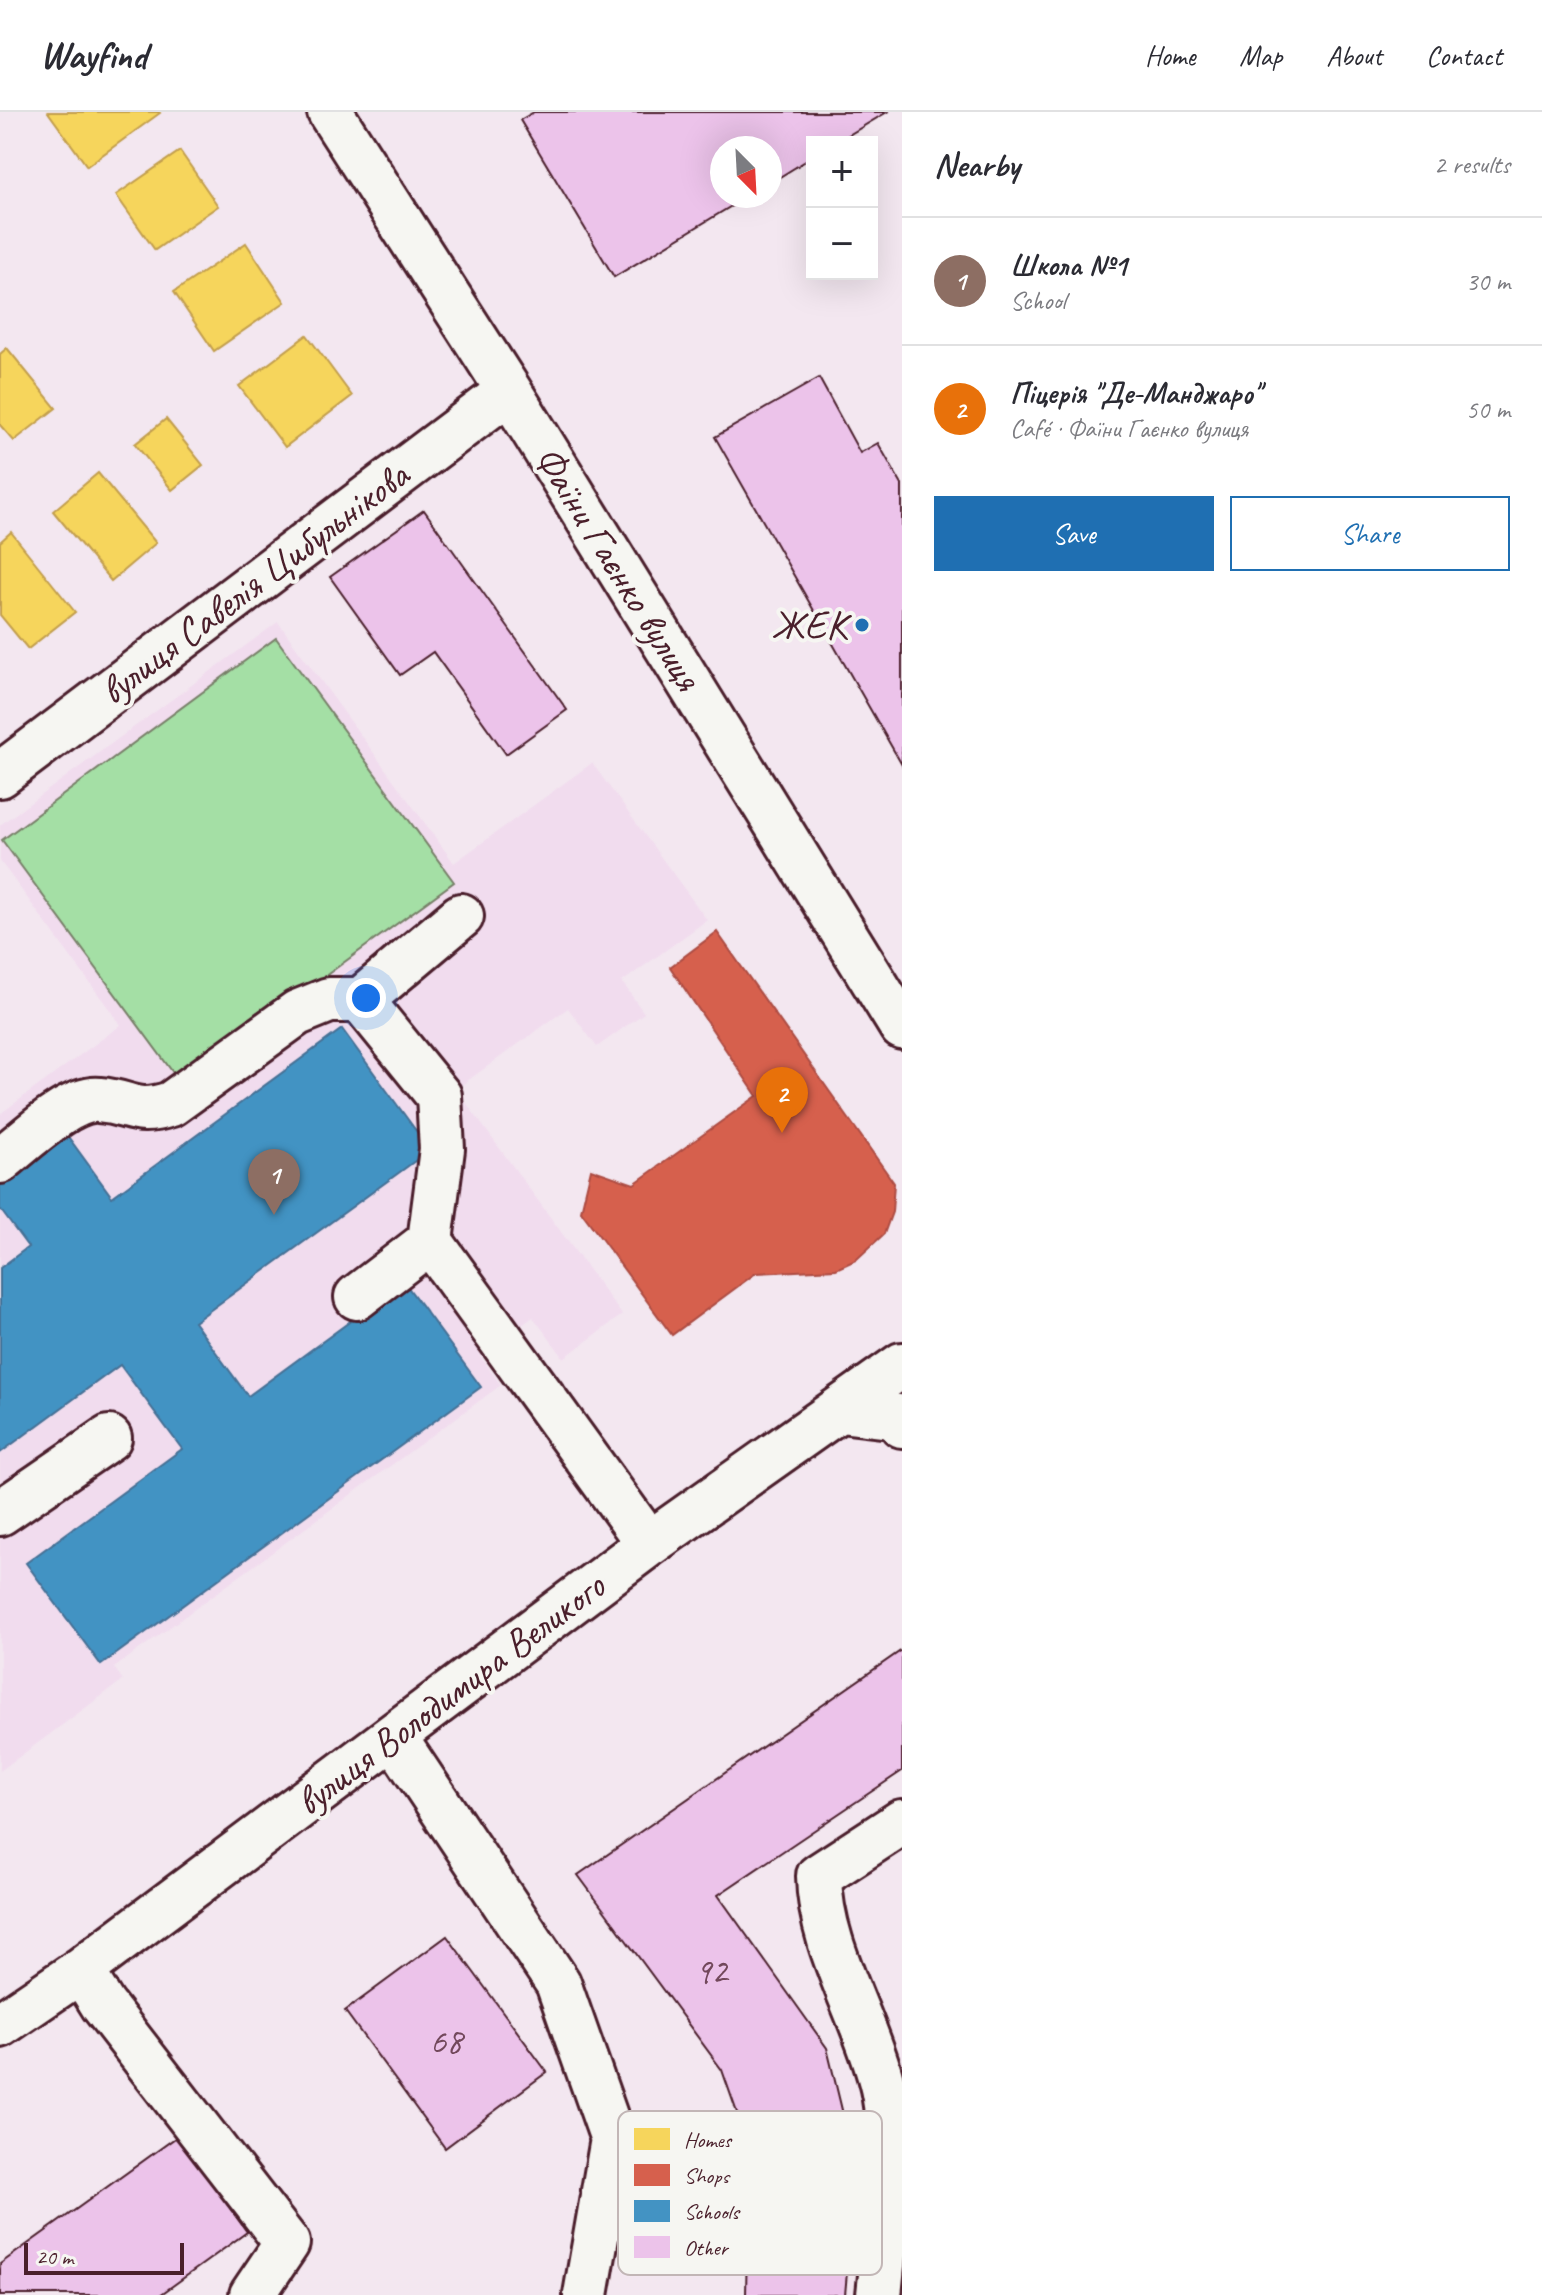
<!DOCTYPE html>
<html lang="en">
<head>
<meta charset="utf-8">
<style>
  body { margin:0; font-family:Caveat,sans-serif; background:#f7f7f7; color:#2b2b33 }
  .controls { position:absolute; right:24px; top:24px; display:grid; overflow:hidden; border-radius:0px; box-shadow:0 8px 32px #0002 }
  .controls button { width:72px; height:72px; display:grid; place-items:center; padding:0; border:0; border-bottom:2px solid #e1e1e2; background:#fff; color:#2b2b33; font:40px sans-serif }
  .compass { position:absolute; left:710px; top:24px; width:72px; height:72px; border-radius:50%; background:#fff; box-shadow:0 8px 32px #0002; rotate:156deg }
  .scale { position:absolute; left:24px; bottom:20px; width:160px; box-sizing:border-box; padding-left:8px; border:4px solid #4a1f2b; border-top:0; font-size:22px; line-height:28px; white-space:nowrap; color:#4a1f2b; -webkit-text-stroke:6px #f6f6f2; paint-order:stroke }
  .you { position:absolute; left:366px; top:886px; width:28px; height:28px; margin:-20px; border:6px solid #fff; border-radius:50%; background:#1a73e8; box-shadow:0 0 0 12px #1a73e833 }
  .badge { display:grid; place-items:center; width:52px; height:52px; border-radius:50%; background:#1f6fb2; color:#fff; font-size:26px; font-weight:700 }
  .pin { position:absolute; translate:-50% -66px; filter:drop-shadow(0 2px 4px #0008) }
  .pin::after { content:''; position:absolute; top:42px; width:28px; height:24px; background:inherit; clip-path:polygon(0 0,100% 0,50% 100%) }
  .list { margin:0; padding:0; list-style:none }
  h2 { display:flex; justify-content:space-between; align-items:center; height:104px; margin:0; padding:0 32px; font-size:34px }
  h2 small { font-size:26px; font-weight:400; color:#7c7c81 }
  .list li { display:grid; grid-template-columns:52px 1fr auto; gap:24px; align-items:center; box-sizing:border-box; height:128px; padding:0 32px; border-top:2px solid #e1e1e2 }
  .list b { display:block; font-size:30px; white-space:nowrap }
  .list p { margin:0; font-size:26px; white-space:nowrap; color:#7c7c81 }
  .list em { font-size:26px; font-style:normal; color:#7c7c81 }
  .actions { display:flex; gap:16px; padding:24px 32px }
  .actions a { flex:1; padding:18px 0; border:2px solid #1f6fb2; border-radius:0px; text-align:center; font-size:28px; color:#1f6fb2 }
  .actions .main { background:#1f6fb2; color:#fff }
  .map { position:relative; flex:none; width:902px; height:2183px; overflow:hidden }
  header { display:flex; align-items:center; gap:48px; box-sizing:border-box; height:112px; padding:0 40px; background:#fff; border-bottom:2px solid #e1e1e2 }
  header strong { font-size:38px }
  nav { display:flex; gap:44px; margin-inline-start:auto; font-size:28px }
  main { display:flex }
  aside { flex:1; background:#fff }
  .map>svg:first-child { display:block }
  .built { fill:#f1dcee }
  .green { fill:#a4dfa5; stroke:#777f68; stroke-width:2 }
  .homes { fill:#f6d55c; stroke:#c29e4d; stroke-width:2 }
  .shops { fill:#d6604d; stroke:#ac4c43; stroke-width:2 }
  .schools { fill:#4393c3; stroke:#457095; stroke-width:2 }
  .building { fill:#ecc3ea; stroke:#4a1f2b; stroke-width:2 }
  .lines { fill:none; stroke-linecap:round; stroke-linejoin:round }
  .minor-casing { stroke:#4a1f2b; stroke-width:50 }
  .minor { stroke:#f6f6f2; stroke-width:44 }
  .poi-dot { fill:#1f6fb2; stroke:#f6f6f2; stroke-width:3 }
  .labels { text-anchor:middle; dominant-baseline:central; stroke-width:8; stroke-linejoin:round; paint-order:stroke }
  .number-label { font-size:36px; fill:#72485b }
  .street-label { font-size:40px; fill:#4a1f2b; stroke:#f6f6f2 }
  .poi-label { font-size:40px; fill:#4a1f2b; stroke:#f6f6f2; text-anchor:end }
  .key { fill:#f6f6f2; stroke:#c2b6b6; stroke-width:2 }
  .key-label { font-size:22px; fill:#4a1f2b }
</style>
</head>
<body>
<header>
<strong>Wayfind</strong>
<nav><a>Home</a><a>Map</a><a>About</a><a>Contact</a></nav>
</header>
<main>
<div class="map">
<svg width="902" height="2183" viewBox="0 0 902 2183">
  <rect width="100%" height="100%" fill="#f3e7f0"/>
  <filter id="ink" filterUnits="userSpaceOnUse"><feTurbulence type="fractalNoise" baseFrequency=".0125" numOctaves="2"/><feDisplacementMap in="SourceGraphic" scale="16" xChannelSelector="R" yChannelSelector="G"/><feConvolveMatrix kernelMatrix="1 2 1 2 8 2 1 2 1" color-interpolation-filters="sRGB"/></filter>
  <g filter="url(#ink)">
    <!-- built -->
    <path class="built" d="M278,510L454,751L592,651L707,808L622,870L644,901L597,935L568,896L456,977L622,1203L564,1246L533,1205L480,1244L501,1273L114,1556L123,1568L0,1659V1002L121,913L0,749V713Z"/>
    <!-- green -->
    <path class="green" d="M276,526L454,770L180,970L2,728Z"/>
    <!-- homes -->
    <path class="homes" d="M48,0H159L160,1L87,54Z
      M180,39L218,94L155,138L116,83Z
      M246,131L285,190L214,239L174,180Z
      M307,223L352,284L285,335L239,274Z
      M7,236L56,296L14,329L0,313V242Z
      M166,307L203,353L172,378L135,332Z
      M98,361L156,431L111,469L53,399Z
      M11,420L75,500L28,537L0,503V430Z"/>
    <!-- shops -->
    <path class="shops" d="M717,820L894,1071L892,1100L884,1122L856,1148L836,1157L756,1161L672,1223L581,1099L591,1057L634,1072L757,984L670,855Z"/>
    <!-- schools -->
    <path class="schools" d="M342,917L430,1038L194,1210L248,1284L404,1170L481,1275L101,1553L26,1451L182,1337L120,1253L0,1341V1156L28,1135L0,1097V1070L66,1022L112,1085Z"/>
    <!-- building -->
    <path class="building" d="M534,0H887L837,30H812V45L770,71V36H722V84H748L614,165L520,8Z
      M819,266L860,341L878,331L902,373V653L715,325Z
      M424,398L567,598L506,642L433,540L400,563L330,465Z
      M902,1538V1659L718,1783L827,1936L856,2056L845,2183H746L749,2035L722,1958L578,1763Z
      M447,1824L547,1960L445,2036L345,1899Z
      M178,2024L247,2120L160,2183H0V2152Z"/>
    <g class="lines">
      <defs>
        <path id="minor" d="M330,0L509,279L902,915
          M0,663L509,279
          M361,888L461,804
          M0,1049C23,1031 69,985 99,988C133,991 134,1004 171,992L297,901L329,888H361L439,984L442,1037L430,1129L649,1432
          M357,1185L430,1129
          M840,1298L899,1305L902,1313
          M0,1401L109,1326
          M394,1625L558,1871L613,2027L586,2183
          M81,1858L103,1893L287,2131L252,2183
          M0,1913L81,1858L649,1432L902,1253
          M879,2183C885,2123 897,2026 881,1968C863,1900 820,1835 819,1764L902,1710"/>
      </defs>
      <!-- minor casing -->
      <use href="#minor" class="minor-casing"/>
      <!-- minor -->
      <use href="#minor" class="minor"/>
    </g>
  </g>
  <!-- markers -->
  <circle class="poi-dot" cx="862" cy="513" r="8"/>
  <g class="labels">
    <!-- number labels -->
    <g class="number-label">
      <text x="711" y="1859">92</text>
      <text x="446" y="1929">68</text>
    </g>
    <!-- street labels -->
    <g class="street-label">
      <text transform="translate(618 456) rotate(58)">Фаїни Гаєнко вулиця</text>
      <text transform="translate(254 471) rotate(-37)">вулиця Савелія Цибульнікова</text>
      <text transform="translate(450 1582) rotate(-37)">вулиця Володимира Великого</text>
    </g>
    <!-- poi labels -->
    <g class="poi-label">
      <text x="846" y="513">ЖЕК</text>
    </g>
  </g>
  <!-- legend -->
  <rect x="618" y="1999" width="264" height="164" rx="12" class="key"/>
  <rect x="634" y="2016" width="36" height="22" fill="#f6d55c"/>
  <rect x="634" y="2052" width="36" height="22" fill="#d6604d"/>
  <rect x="634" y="2088" width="36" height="22" fill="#4393c3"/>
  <rect x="634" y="2124" width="36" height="22" fill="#ecc3ea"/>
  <g class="key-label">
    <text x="684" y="2035">Homes</text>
    <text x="684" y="2071">Shops</text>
    <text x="684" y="2107">Schools</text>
    <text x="684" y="2143">Other</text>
  </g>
</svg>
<div class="controls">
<button>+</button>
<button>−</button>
</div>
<svg class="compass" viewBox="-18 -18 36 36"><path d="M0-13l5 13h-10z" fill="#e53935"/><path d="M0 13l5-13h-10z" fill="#7c7c81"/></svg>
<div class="scale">20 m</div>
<div class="you"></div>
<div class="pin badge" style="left:274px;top:1103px;background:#8d6e63">1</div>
<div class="pin badge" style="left:782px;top:1021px;background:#e8710a">2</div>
</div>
<aside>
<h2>Nearby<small>2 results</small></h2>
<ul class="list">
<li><span class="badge" style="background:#8d6e63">1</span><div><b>Школа №1</b><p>School</p></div><em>30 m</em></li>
<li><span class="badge" style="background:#e8710a">2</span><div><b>Піцерія &quot;Де-Манджаро&quot;</b><p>Café · Фаїни Гаєнко вулиця</p></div><em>50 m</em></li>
</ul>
<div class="actions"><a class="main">Save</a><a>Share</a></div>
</aside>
</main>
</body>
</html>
